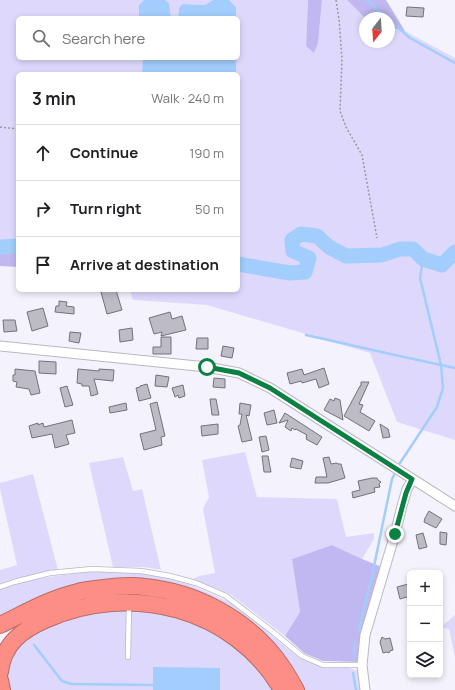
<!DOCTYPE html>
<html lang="en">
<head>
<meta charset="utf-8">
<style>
  body { margin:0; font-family:Manrope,sans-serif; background:#f2f2f2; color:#202124 }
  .controls { position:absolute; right:12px; bottom:12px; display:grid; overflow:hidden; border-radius:6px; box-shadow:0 2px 6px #0003 }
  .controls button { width:36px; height:36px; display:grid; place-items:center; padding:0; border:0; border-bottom:1px solid #e0e0e0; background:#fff; color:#202124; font:20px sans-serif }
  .compass { position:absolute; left:359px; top:12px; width:36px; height:36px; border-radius:50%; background:#fff; box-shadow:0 2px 6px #0003; rotate:197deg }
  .stop { position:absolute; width:12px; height:12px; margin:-9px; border:3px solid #0b8043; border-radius:50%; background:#fff }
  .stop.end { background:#0b8043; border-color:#fff; box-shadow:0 1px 4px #0008 }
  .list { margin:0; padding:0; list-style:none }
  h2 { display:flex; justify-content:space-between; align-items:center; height:52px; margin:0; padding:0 16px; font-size:17px }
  h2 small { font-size:13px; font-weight:400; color:#757577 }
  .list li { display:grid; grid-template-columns:26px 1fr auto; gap:12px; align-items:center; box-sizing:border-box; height:56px; padding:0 16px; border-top:1px solid #e0e0e0 }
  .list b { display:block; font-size:15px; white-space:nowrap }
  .list em { font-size:13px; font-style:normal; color:#757577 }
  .icon { flex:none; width:22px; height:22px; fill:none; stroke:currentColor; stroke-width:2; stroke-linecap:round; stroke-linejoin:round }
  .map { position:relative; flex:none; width:455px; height:690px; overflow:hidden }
  .search { position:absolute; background:#fff; box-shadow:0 2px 6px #0003; left:16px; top:16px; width:224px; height:44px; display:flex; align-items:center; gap:10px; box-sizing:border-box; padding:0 14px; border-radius:6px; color:#757577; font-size:15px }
  .panel { position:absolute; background:#fff; box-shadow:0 2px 6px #0003; left:16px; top:72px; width:224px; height:220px; border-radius:6px }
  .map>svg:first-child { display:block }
  .green { fill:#ded9fc }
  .forest { fill:#c1b8f1 }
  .water { fill:#a2cdfc }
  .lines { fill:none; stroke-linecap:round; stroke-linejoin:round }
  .stream { stroke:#a2cdfc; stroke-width:2.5 }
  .river { stroke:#a2cdfc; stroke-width:15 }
  .building { fill:#bdbcc6; stroke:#73727b }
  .lane-casing { stroke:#b9b8c1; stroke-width:6 }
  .street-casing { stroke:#b9b8c1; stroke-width:11 }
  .highway-casing { stroke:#b56c68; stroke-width:18 }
  .path { stroke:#98979e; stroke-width:1.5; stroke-dasharray:2 2; stroke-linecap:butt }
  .lane { stroke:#fff; stroke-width:4.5 }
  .street { stroke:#fff; stroke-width:9 }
  .highway { stroke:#fd8e85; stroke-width:16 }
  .route { stroke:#0b8043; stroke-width:5 }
</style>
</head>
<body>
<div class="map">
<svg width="455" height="690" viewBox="0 0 455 690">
  <rect width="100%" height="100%" fill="#f4f3fd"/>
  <!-- green -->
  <path class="green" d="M0,0H144L139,5V18H18V58H143L142,74H18V242L0,241Z
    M165,0H221H213L205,5L182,4L179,8L178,18H171L169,3Z
    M229,0H308L306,46L318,43L322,0H347L365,18V42H389V27L405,31L455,58V440L397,422L370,353L207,305L133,300L130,290H238V74H236V58H238V18H236V7Z
    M245,452L257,497L337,499L346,537L374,533V539L362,559L332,545L292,559L300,612L285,636L230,594L193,579L199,576L215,573L203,509L209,497L202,460Z
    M123,457L133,491L142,489L161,570L144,567H113L89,463Z
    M33,474L58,570L12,580L0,584V570L17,565L0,489V483Z
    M89,572H124L149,574L184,582L227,601L240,609L287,648L302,658L322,667L350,668L360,672L361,690H305L290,664L156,581L0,617V589C29,579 59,575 89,572Z
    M148,607L210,628L249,656L275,690H5L3,676L19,642L77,612Z
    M455,615V657L449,629L441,627Z"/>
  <!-- forest -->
  <path class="forest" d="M308,0H322L318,43L314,53L306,46Z
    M347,0H386L405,31L389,27V18H365Z
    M0,241L18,242V267L0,266Z
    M332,545L362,559L382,567L359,662L323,661L304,653L285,636L300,612L292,559Z"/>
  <!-- water -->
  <path class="water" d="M144,0H165L169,3L171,18H139V5Z
    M213,0H229L236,7V18H178L179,8L182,4L205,5Z
    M143,58H236V74H142Z
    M153,667L220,668V690H153Z"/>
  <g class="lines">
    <!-- stream -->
    <path class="stream" d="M367,0L387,18
      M389,20L410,38L455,63
      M306,335L404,357L455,368
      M400,463L437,407L443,388L441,365L420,278L423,259
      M359,630L365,603L372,576L392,479L394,475
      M34,645L62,681L71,684L153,685
      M354,658L355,643
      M353,673L356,690"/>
    <!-- river -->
    <path class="river" d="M0,247L18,246
      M238,264L290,273L305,272L309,258L293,251L292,240L301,234L317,236L329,247L346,256L382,255L400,249H413L423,259L442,265L455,252"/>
  </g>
  <!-- building -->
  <path class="building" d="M407,7L424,8L423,17L406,16Z
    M110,290H116L122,310L107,314L101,292Z
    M59,301L67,302L66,306L74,307V314L55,312L56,306H59Z
    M43,308L48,326L32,331L27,312Z
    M170,312L172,319L182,316L186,330L161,336L162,332L154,334L149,318Z
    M3,320H15L17,331L4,332Z
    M132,328L133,340L120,342L119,330Z
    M70,332L81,333L79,343L69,341Z
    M161,337H171V354H153V347H161Z
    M197,338H208V349H196Z
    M223,346L234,348L232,358L221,356Z
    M39,361L56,362V374L39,373Z
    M324,368L329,384L319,388L316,379L302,383L301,381L290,384L287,373L302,369L304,375Z
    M15,369L35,371L40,393L31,395L29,389L16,387L17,382L13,381V375H15Z
    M78,369L99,371V369L114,370L113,381L94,379L98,394L91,396L89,386H82V384L77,383Z
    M156,375L169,377L167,387L155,386Z
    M214,378L225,379V388L213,387Z
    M361,382H369L359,404L363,405L360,412L375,421L369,431L344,416L360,386H361Z
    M147,384L151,398L139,401L136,388L140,387V386Z
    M183,385L185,396L179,398L178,395L175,397L172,388Z
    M67,386L73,405L65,407L60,388Z
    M335,398L340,400L343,420L324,410L330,399L334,401Z
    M210,399H216L219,415H212Z
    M157,402L165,436L161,437L162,445L144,450L140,434L156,430L150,404Z
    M126,403L127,410L110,413L109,407Z
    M240,403L251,405L249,416L246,415L252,440L242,442L238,426L240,425L242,414H239Z
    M274,410L277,423L267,425L264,413Z
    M285,413L322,437L317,445L306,439L307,437H306L307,435L296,429L295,430L292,428L291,431L285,427L288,420L279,423Z
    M72,420L75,433L66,435L69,444L55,448L52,434L32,438L29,426L38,423V425L43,423L44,427Z
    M218,424V434L202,436L201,426Z
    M380,424L388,429L390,437L383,438Z
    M266,436L269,450L262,452L259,437Z
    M262,456H268L271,472H264Z
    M329,457L331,464L337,463L338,464H341L345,478L328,483H315L316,477H327L323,458Z
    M292,458L303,461L301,469L290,467Z
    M372,478H377L378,480L381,482L379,484L380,487L374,488L375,492L353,498L352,492L360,490L358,481Z
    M429,511L442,519L436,528L424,522L425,518Z
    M440,532L447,533L446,545L440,544Z
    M423,533L427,547L419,549L416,535Z
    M408,584L409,587H410V596L400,599L397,587Z
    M382,637L385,639L390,638L393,650L390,651L389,653L387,652L383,653L380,642Z"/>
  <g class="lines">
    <defs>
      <path id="lane" d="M0,587L14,582L50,573L92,569L141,571L170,576L196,583L226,596L273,632L302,656L323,665H362
        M128,657L129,606"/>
      <path id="street" d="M0,346L207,367L239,373L270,388L455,506
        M365,690L362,665L365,635L395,534L402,506L407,489L413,479"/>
      <path id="highway" d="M0,625C25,613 51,598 78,592C84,590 90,590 96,589C110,587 131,585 145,587C195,592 243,617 275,657C283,667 290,679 296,690
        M0,672C3,644 22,630 45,620C130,581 235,608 282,690
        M0,680L2,690"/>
    </defs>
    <!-- lane casing -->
    <use href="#lane" class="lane-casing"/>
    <!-- street casing -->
    <use href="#street" class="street-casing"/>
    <!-- highway casing -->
    <use href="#highway" class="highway-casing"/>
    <!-- path -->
    <path class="path" d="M336,0L339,19L342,59L340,111L346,127L362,155L377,238
      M0,127L18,129"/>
    <!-- lane -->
    <use href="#lane" class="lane"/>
    <!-- street -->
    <use href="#street" class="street"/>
    <!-- highway -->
    <use href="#highway" class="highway"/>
  </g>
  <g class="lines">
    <!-- route -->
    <path class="route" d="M207,367L239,373L270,388L412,479L406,493L395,534"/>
  </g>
</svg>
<div class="controls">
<button>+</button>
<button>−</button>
<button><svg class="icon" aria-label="layers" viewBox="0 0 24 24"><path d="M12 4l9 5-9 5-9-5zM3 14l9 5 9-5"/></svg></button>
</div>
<svg class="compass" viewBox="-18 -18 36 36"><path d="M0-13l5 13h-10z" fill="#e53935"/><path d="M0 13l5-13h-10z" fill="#757577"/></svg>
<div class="stop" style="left:207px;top:367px"></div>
<div class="stop end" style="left:395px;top:534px"></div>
<div class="search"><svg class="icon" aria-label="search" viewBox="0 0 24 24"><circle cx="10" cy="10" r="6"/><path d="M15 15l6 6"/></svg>Search here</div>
<section class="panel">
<h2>3 min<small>Walk · 240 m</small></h2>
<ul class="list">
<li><svg class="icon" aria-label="ahead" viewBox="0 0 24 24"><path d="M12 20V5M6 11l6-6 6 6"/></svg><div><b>Continue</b></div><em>190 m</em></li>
<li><svg class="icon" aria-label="right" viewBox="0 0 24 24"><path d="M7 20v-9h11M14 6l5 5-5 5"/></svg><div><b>Turn right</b></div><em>50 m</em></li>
<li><svg class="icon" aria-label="arrive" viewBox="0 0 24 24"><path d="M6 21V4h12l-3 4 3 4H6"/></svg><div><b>Arrive at destination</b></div></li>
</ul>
</section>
</div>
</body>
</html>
